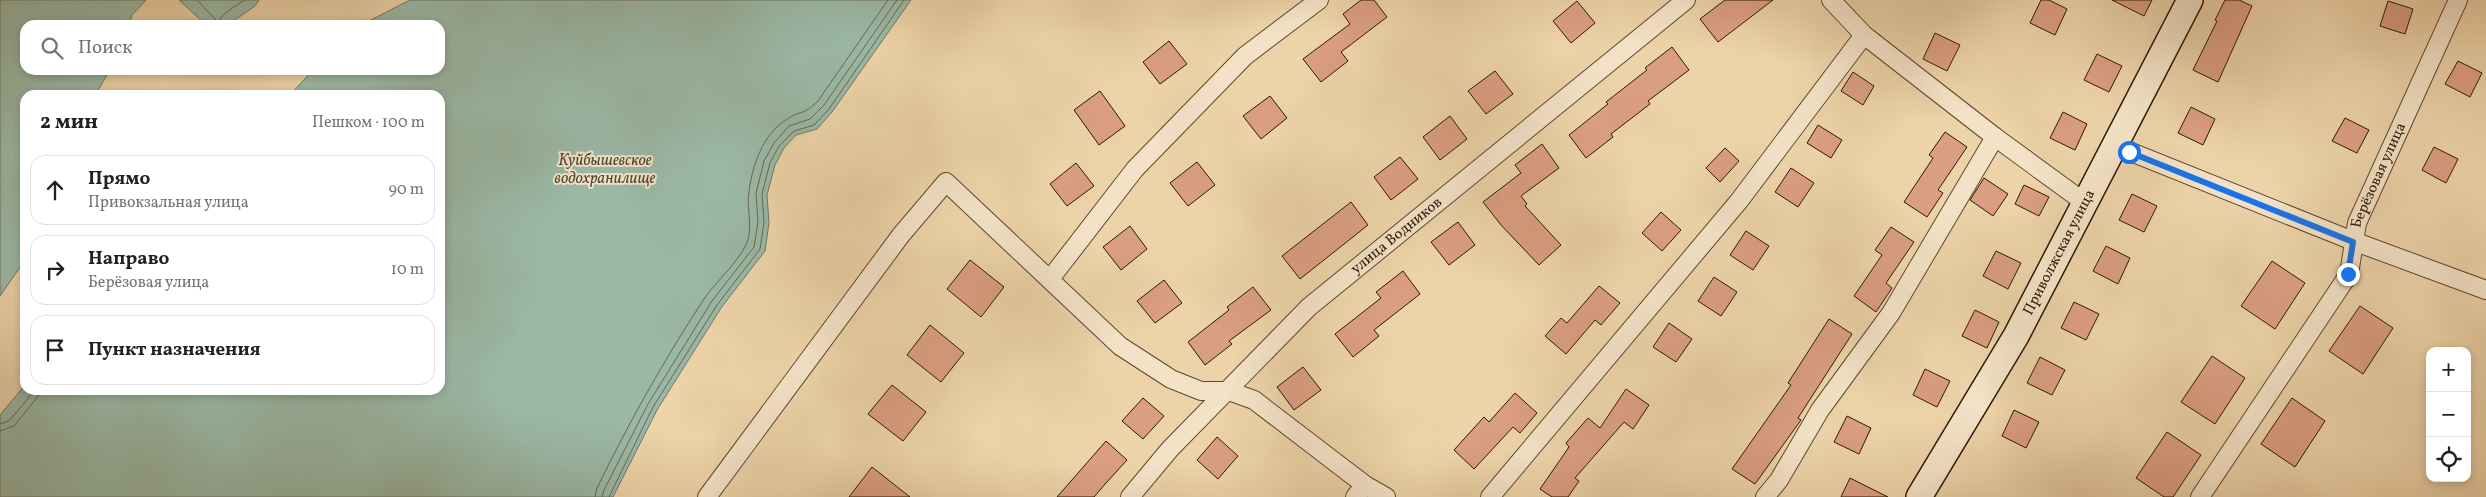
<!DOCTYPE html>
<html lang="ru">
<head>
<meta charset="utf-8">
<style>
  body { margin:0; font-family:Vollkorn,serif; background:#f2f2f2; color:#202124 }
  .controls { position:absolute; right:15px; bottom:15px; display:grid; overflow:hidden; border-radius:10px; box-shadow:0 2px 8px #0003 }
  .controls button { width:45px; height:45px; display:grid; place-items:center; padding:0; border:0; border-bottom:1px solid #e0e0e0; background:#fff; color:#202124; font:25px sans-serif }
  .stop { position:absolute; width:15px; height:15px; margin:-11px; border:4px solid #1a73e8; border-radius:50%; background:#fff }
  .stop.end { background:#1a73e8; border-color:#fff; box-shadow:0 1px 5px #0008 }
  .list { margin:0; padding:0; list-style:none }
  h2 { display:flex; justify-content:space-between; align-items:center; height:65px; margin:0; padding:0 20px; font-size:21px }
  h2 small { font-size:16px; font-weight:400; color:#757577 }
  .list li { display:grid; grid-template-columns:32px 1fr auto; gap:15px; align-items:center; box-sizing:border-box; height:70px; margin:0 10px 10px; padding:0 10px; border:1px solid #e0e0e0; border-radius:15px }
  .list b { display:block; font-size:19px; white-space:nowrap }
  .list p { margin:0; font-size:16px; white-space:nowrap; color:#757577 }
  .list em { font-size:16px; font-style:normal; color:#757577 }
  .icon { flex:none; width:28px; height:28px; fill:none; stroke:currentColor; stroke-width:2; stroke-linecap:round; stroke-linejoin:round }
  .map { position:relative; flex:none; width:2486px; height:497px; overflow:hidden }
  .search { position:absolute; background:#fff; box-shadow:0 2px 8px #0003; left:20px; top:20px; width:425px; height:55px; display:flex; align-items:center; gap:12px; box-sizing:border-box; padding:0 18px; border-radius:15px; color:#757577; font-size:19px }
  .panel { position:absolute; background:#fff; box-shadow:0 2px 8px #0003; left:20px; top:90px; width:425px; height:305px; border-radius:15px }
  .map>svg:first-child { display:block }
  .water { fill:#9ab8a5; stroke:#6f7865 }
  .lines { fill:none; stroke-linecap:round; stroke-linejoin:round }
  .shore { stroke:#646855; stroke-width:1 }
  .building { fill:#da9e82; stroke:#2e1805 }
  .minor-casing { stroke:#5e472e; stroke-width:20 }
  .secondary-casing { stroke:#2e1805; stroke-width:28 }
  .minor { stroke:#f3e2c6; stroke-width:18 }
  .secondary { stroke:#f3e2c6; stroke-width:25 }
  .route { stroke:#1a73e8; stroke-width:6 }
  .labels { text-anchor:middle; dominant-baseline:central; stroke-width:4; stroke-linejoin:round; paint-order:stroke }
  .street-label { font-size:15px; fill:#2e1805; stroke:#f3e2c6 }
  .water-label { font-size:16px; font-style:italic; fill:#4e4835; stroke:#f3e2c6 }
</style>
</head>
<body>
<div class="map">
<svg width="2486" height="497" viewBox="0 0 2486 497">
  <rect width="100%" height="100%" fill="#edd3a8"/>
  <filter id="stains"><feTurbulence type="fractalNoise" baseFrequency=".004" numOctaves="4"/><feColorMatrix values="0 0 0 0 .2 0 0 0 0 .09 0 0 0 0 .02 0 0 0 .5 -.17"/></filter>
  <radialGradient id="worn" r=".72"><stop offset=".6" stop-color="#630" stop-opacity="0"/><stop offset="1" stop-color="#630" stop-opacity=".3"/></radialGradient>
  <!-- water -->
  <path class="water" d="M0,0H146L132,15L129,25H25V70H110L95,95H25V260L0,296Z
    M179,0H259L255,6L229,24H205Z
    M410,0H911L832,112L817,129L796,135L784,148L775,165L767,195L769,223L765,251L721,308L657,410L613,497H0V415L25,385V390H440V95H290L313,70H440V25H361Z"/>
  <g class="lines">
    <!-- shore -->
    <path class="shore" d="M197,0L218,22L224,14L244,0
      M0,424L9,421L35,390
      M0,431L14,426L43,390
      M595,497L597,488C629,422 664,360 704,299C717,280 736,265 746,245C754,229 746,209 749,192C752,166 763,134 786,120C800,110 803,116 818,101L888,0
      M602,497L604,490L648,404L712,301L754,247L758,222L756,193L764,161L774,143L789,126L810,119L824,105L897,0
      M609,497L653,407L717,305L760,249L764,223L762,194L770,163L779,146L794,131L814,125L829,109L904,0"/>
  </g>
  <!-- building -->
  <path class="building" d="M1361,0H1374L1387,17L1341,52L1348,61L1321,82L1303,59L1350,24L1343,14Z
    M1725,0H1773L1718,42L1700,19Z
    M2041,0H2049L2067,9L2055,35L2030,23Z
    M2112,0H2152L2144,16Z
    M2225,0H2239L2252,6L2218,82L2193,70L2217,21L2215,20Z
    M1577,1L1595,23L1571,43L1553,21Z
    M2388,1L2413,9L2405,34L2380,26Z
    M1935,33L1960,45L1947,71L1923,59Z
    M1169,41L1187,64L1160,84L1143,62Z
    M1672,47L1689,70L1648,101L1650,104L1611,134L1613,137L1586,158L1569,135L1608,104L1606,102L1647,70L1645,68Z
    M2097,54L2122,66L2109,92L2084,80Z
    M2458,61L2482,73L2470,97L2445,84Z
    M1495,71L1513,94L1486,114L1468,91Z
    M1853,72L1874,86L1863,105L1841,91Z
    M1100,91L1125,126L1099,145L1074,110Z
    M1270,96L1287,118L1261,139L1243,116Z
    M2191,107L2215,119L2203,145L2178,133Z
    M2063,112L2087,124L2075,150L2050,138Z
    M1450,116L1467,139L1440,160L1423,137Z
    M2345,118L2369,130L2357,153L2332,141Z
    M1818,125L1842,140L1831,158L1807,143Z
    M1945,132L1967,147L1938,190L1943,193L1927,217L1904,202L1933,158L1929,155Z
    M1542,144L1559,168L1521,196L1527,204L1525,206L1561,245L1539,265L1501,225L1483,202L1521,173L1515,165Z
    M2434,147L2458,159L2446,183L2422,170Z
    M1725,148L1739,161L1720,182L1706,168Z
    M1400,157L1418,179L1391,200L1374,177Z
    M1197,162L1215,185L1188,206L1170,183Z
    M1076,163L1094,186L1067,206L1050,184Z
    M1791,168L1814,183L1798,207L1775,192Z
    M1984,178L2008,194L1993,216L1970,200Z
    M2024,185L2049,197L2039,216L2015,204Z
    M2132,194L2157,206L2144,232L2119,220Z
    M1351,202L1368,225L1300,279L1282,256Z
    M1661,212L1681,230L1662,251L1642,233Z
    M1458,222L1475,245L1449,265L1431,242Z
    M1130,226L1147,249L1121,270L1103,247Z
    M1891,227L1914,242L1886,283L1892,288L1876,312L1854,296L1882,255L1875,250Z
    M1746,231L1769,246L1753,270L1730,255Z
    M2106,246L2130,258L2118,284L2093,271Z
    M1996,251L2021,263L2008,289L1983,276Z
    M970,260L1004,287L981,317L947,289Z
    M2272,261L2305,283L2275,329L2241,306Z
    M1403,271L1420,294L1374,330L1379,336L1353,357L1335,334L1381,298L1376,292Z
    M1714,277L1737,292L1721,316L1698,301Z
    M1164,280L1182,303L1155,323L1137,301Z
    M1599,286L1620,303L1601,325L1595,320L1566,354L1545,336L1561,318L1567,323Z
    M1253,287L1271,310L1229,341L1232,344L1205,365L1188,342L1229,310L1227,307Z
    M2074,302L2099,314L2086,340L2061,328Z
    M2360,306L2393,328L2363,374L2329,351Z
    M1975,310L1999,322L1987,348L1962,336Z
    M1829,319L1852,334L1798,418L1801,420L1755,484L1732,469L1791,385L1788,383Z
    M1669,323L1692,339L1676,362L1653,347Z
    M930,325L964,353L941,382L907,355Z
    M2212,356L2245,378L2215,424L2181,402Z
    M2040,357L2065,370L2052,395L2027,383Z
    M1303,367L1321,390L1294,410L1277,387Z
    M1925,369L1950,381L1937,407L1913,395Z
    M892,385L926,412L903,441L868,414Z
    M1626,389L1649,405L1633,429L1624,422L1575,478L1579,481L1568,497H1552L1540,489L1569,447L1566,443L1588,418L1600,428Z
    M1515,393L1537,413L1520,433L1513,427L1474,469L1454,450L1484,417L1489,422Z
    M1143,398L1164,416L1143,439L1122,421Z
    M2292,398L2325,421L2295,467L2261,444Z
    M2014,410L2039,422L2026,448L2002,436Z
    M1847,416L1871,428L1859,454L1834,442Z
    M2167,432L2201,455L2173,497H2164L2136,478Z
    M1217,437L1238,456L1218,479L1197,460Z
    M1106,441L1127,460L1106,483L1094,497H1057Z
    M872,467L910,497H849Z
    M1850,478L1888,497H1841Z"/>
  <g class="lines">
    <defs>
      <g id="minor">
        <path d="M1831,0L1864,35L1995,137L2084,202"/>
        <path d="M2116,146L2353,241L2486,290"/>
        <path d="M1050,279L1135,169L1245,56L1319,0"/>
        <path d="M707,497L901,235L946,182L1120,346L1171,379L1201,391H1229L1254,400L1365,485L1386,497"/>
        <path id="s1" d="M1130,497L1170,449L1309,307L1686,0"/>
        <path d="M1355,497L1365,485"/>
        <path d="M1490,497L1739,201L1864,35"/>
        <path d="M1765,497L1779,480L1820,410L1891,313L1995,137"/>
        <path id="s2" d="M2200,497L2349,274L2357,223L2458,0"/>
      </g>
      <g id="secondary">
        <path id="s3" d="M1919,497L2016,336L2190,0"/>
      </g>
    </defs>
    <!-- minor casing -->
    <use href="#minor" class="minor-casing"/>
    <!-- secondary casing -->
    <use href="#secondary" class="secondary-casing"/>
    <!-- minor -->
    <use href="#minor" class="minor"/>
    <!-- secondary -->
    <use href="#secondary" class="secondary"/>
  </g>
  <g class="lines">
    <!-- route -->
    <path class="route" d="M2129,152L2353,242L2348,274"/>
  </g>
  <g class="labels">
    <!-- street labels -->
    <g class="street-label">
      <text stroke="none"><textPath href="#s2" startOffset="372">Берёзовая улица</textPath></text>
      <text stroke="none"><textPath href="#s1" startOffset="374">улица Водников</textPath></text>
      <text stroke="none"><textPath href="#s3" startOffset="282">Приволжская улица</textPath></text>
    </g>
    <!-- water labels -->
    <g class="water-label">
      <text x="605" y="161">Куйбышевское<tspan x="605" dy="18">водохранилище</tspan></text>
    </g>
  </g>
  <rect width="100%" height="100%" filter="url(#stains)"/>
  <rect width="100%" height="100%" fill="url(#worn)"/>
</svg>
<div class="controls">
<button>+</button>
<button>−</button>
<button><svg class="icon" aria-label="locate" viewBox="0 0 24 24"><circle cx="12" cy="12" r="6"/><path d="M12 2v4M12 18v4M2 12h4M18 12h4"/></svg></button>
</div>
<div class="stop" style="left:2129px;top:152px"></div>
<div class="stop end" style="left:2348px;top:274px"></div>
<div class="search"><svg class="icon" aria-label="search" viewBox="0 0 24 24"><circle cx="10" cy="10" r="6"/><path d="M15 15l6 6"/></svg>Поиск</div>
<section class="panel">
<h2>2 мин<small>Пешком · 100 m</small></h2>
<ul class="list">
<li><svg class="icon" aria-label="ahead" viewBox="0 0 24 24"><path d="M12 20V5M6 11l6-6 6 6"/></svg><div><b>Прямо</b><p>Привокзальная улица</p></div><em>90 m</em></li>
<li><svg class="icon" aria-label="right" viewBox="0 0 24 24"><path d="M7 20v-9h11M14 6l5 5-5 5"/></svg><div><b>Направо</b><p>Берёзовая улица</p></div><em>10 m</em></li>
<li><svg class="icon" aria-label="arrive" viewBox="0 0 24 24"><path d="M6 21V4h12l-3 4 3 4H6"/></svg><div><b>Пункт назначения</b></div></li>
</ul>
</section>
</div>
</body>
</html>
